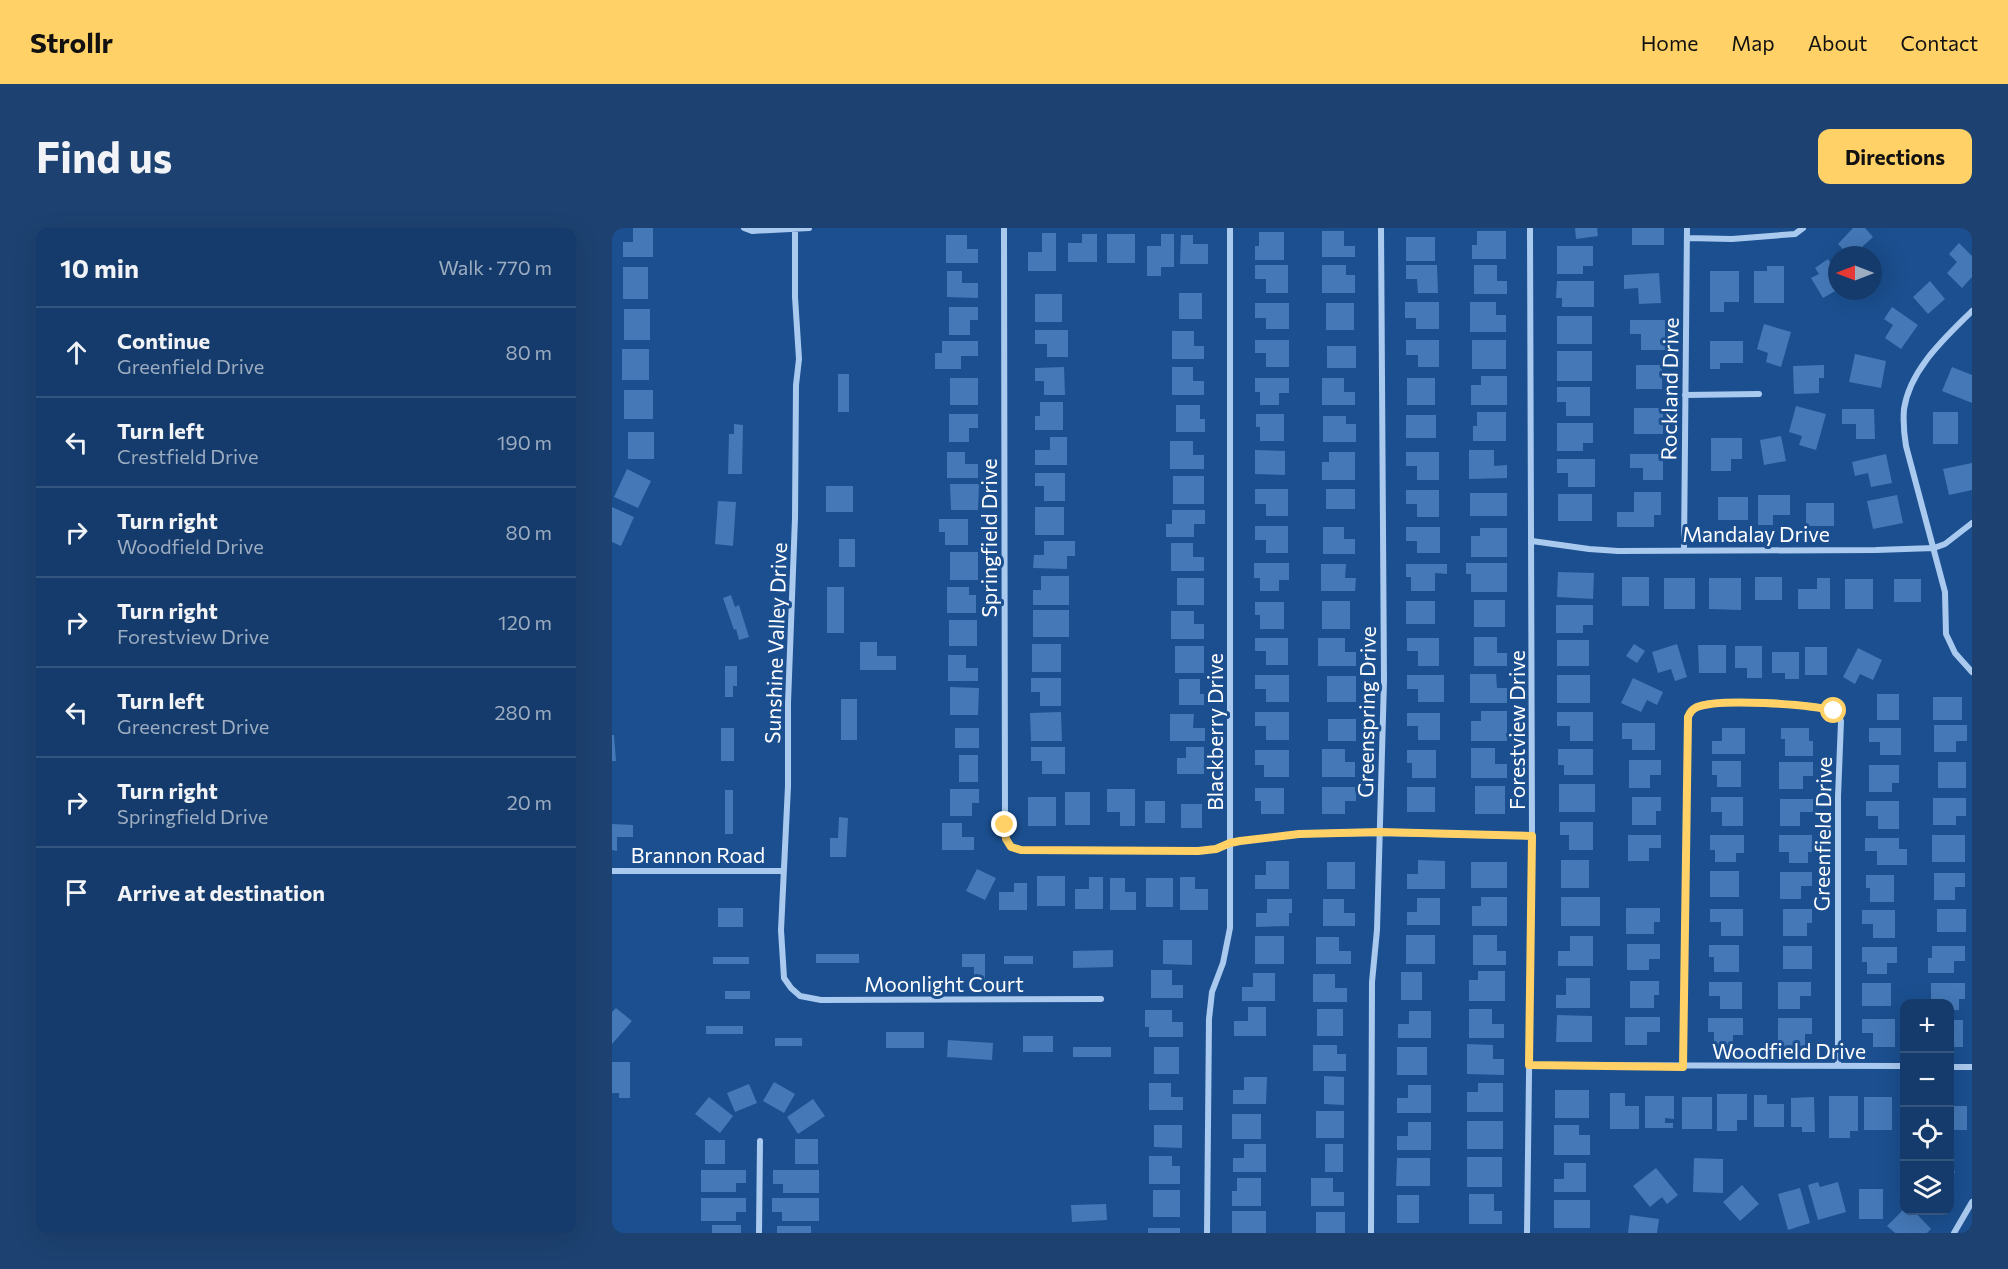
<!DOCTYPE html>
<html lang="en">
<head>
<meta charset="utf-8">
<style>
  body { margin:0; font-family:Commissioner,sans-serif; background:#1d4271; color:#f1f3f6 }
  .controls { position:absolute; right:18px; bottom:18px; display:grid; overflow:hidden; border-radius:12px; box-shadow:0 6px 24px #0002 }
  .controls button { width:54px; height:54px; display:grid; place-items:center; padding:0; border:0; border-bottom:2px solid #33557e; background:#143b6b; color:#f1f3f6; font:30px sans-serif }
  .compass { position:absolute; left:1216px; top:18px; width:54px; height:54px; border-radius:50%; background:#143b6b; box-shadow:0 6px 24px #0002; rotate:270deg }
  .stop { position:absolute; width:18px; height:18px; margin:-14px; border:4px solid #ffd166; border-radius:50%; background:#fff }
  .stop.end { background:#ffd166; border-color:#fff; box-shadow:0 2px 6px #0008 }
  .list { margin:0; padding:0; list-style:none }
  h2 { display:flex; justify-content:space-between; align-items:center; height:78px; margin:0; padding:0 24px; font-size:26px }
  h2 small { font-size:20px; font-weight:400; color:#9dadc1 }
  .list li { display:grid; grid-template-columns:39px 1fr auto; gap:18px; align-items:center; box-sizing:border-box; height:90px; padding:0 24px; border-top:2px solid #33557e }
  .list b { display:block; font-size:22px; white-space:nowrap }
  .list p { margin:0; font-size:20px; white-space:nowrap; color:#9dadc1 }
  .list em { font-size:20px; font-style:normal; color:#9dadc1 }
  .icon { flex:none; width:33px; height:33px; fill:none; stroke:currentColor; stroke-width:2; stroke-linecap:round; stroke-linejoin:round }
  .map { position:relative; flex:none; width:1360px; height:1005px; overflow:hidden; border-radius:12px }
  header { display:flex; align-items:center; gap:36px; box-sizing:border-box; height:84px; padding:0 30px; background:#ffd166; color:#111 }
  header strong { font-size:28px }
  nav { display:flex; gap:33px; margin-inline-start:auto; font-size:21px }
  .intro { display:flex; align-items:center; justify-content:space-between; box-sizing:border-box; height:144px; padding:0 36px }
  h1 { margin:0; font-size:42px }
  .button { padding:15px 27px; border-radius:12px; background:#ffd166; color:#111; font-size:21px; font-weight:700 }
  main { display:flex; gap:36px; padding:0 36px }
  aside { flex:1; background:#143b6b; border-radius:12px; box-shadow:0 6px 24px #0002 }
  .map>svg:first-child { display:block }
  .building { fill:#4478b7 }
  .lines { fill:none; stroke-linecap:round; stroke-linejoin:round }
  .minor { stroke:#a9c9ee; stroke-width:6 }
  .route { stroke:#ffd166; stroke-width:8 }
  .labels { text-anchor:middle; dominant-baseline:central; stroke-width:6; stroke-linejoin:round; paint-order:stroke }
  .street-label { font-size:21px; fill:#fff; stroke:#1b4f8f }
</style>
</head>
<body>
<header>
<strong>Strollr</strong>
<nav><a>Home</a><a>Map</a><a>About</a><a>Contact</a></nav>
</header>
<div class="intro"><h1>Find us</h1><a class="button">Directions</a></div>
<main>
<aside>
<h2>10 min<small>Walk · 770 m</small></h2>
<ul class="list">
<li><svg class="icon" aria-label="ahead" viewBox="0 0 24 24"><path d="M12 20V5M6 11l6-6 6 6"/></svg><div><b>Continue</b><p>Greenfield Drive</p></div><em>80 m</em></li>
<li><svg class="icon" aria-label="left" viewBox="0 0 24 24"><path d="M17 20v-9H6M10 6l-5 5 5 5"/></svg><div><b>Turn left</b><p>Crestfield Drive</p></div><em>190 m</em></li>
<li><svg class="icon" aria-label="right" viewBox="0 0 24 24"><path d="M7 20v-9h11M14 6l5 5-5 5"/></svg><div><b>Turn right</b><p>Woodfield Drive</p></div><em>80 m</em></li>
<li><svg class="icon" aria-label="right" viewBox="0 0 24 24"><path d="M7 20v-9h11M14 6l5 5-5 5"/></svg><div><b>Turn right</b><p>Forestview Drive</p></div><em>120 m</em></li>
<li><svg class="icon" aria-label="left" viewBox="0 0 24 24"><path d="M17 20v-9H6M10 6l-5 5 5 5"/></svg><div><b>Turn left</b><p>Greencrest Drive</p></div><em>280 m</em></li>
<li><svg class="icon" aria-label="right" viewBox="0 0 24 24"><path d="M7 20v-9h11M14 6l5 5-5 5"/></svg><div><b>Turn right</b><p>Springfield Drive</p></div><em>20 m</em></li>
<li><svg class="icon" aria-label="arrive" viewBox="0 0 24 24"><path d="M6 21V4h12l-3 4 3 4H6"/></svg><div><b>Arrive at destination</b></div></li>
</ul>
</aside>
<div class="map">
<svg width="1360" height="1005" viewBox="0 0 1360 1005">
  <rect width="100%" height="100%" fill="#1b4f8f"/>
  <!-- building -->
  <path class="building" d="M21,0H41V29H11V14H21Z
    M963,0H985L986,8L964,11Z
    M1020,0H1052V17H1020Z
    M1241,0H1253L1261,9L1250,19L1257,26L1256,27H1237L1226,16Z
    M710,3H732V18H743V29H710Z
    M865,3H894V31H860V17H865Z
    M647,4H672V32H643V18H647Z
    M430,5H444V43H416V24H430Z
    M470,6H485V34H456V15H470Z
    M495,6H523V35H495Z
    M549,6H562V39H549V48H535V18H549Z
    M334,7H355V21H366V35H334Z
    M569,7H581V16H596V36H568Z
    M794,9H823V33H794Z
    M1347,15L1360,28V49L1350,60L1335,45L1345,34L1337,26Z
    M945,18H981V38H971V46H945Z
    M1216,31L1225,45V62L1211,70L1199,50L1207,46L1203,40Z
    M643,37H676V65H654V51H643Z
    M710,37H734V47H743V65H710Z
    M794,37H825L826,65H806L805,51H794Z
    M862,37H885V53H895V66H862Z
    M1155,38H1172V75H1142V43H1155Z
    M11,39H36V71H11Z
    M335,43H350V55H366V70L335,69Z
    M1098,43H1127V74H1112V84H1098Z
    M1047,45L1049,75L1027,76L1026,60L1012,61V47Z
    M945,53H982V79H950V70H944Z
    M1318,53L1333,71L1316,86L1301,69Z
    M567,65H590V91H567Z
    M423,66H450V94H423Z
    M793,74H827V101H804V90H793Z
    M858,74H884V87H894V104H858Z
    M643,75H677V101H654V90H643Z
    M714,75H742V102H714Z
    M337,79H366V92H358V107H337Z
    M1280,79L1306,97L1289,121L1273,110L1281,97L1272,91Z
    M12,81H38V112H12Z
    M945,88H980V116H945Z
    M1018,92H1053V122H1029V106H1018Z
    M1152,96L1179,104L1169,139L1154,134L1156,125L1145,121Z
    M423,102H456V129H435V116H423Z
    M560,103H582V118H592V131H560Z
    M643,112H677V139H654V125H643Z
    M794,112H827V139H806V127H794Z
    M860,112H894V141H860Z
    M330,113H366V128H349V141H323V125H330Z
    M1098,113H1131V135H1108V141H1098Z
    M715,118H744V140H715Z
    M10,121H37V152H10Z
    M945,123H980V153H945Z
    M1243,126L1274,133L1269,160L1237,154Z
    M1024,137H1050V161H1024Z
    M1212,137V150H1207V165L1182,166L1181,138Z
    M452,139L453,167H432V153H423V140Z
    M560,139H581V153H592V167H560Z
    M1340,139L1360,147V175L1330,163Z
    M226,146H237V184H226Z
    M869,148H895V177H859V157H869Z
    M338,150H366V177H338Z
    M643,150H677V165H667V177H648V164H643Z
    M710,150H732V164H743V177H710Z
    M795,150H823V177H795Z
    M945,159H978V188H954V174H945Z
    M12,162H41V191H12Z
    M428,174H451V202H423V188H428Z
    M564,177H588V191H593V204H564Z
    M1184,178L1214,186L1204,222L1187,217L1190,208L1177,204Z
    M1022,180H1051V206H1022Z
    M1230,181H1262L1263,211H1244V196H1230Z
    M865,184H894V213H861V198H865Z
    M1321,184H1346V216H1321Z
    M337,186H366V200H357V214H337Z
    M644,186H672V213H648V199H644Z
    M794,187H824V210H794Z
    M711,188H734V196H744V214H711Z
    M945,195H981V215H971V223H945Z
    M122,196L131,197L130,246H116L117,206H122Z
    M16,204H42V231H16Z
    M1169,208L1174,233L1152,237L1148,212Z
    M438,209H455V237H423V222H438Z
    M1099,210H1130V231H1119V243H1099Z
    M558,213H581V227H592V241H558Z
    M643,222L673,223V247L643,246Z
    M857,222H882V238L895,237V250L857,251Z
    M335,224H353V236H366V250H335Z
    M717,224H743V252H710V234H717Z
    M794,224H827V252H805V238H794Z
    M1018,226H1051V252H1031V240H1018Z
    M1274,226L1280,255L1259,259L1256,245L1243,248L1240,234Z
    M945,231H983V259H956V245H945Z
    M1360,235V262L1337,267L1331,241Z
    M15,241L39,253L26,280L2,269Z
    M423,245H453V273H432V258H423Z
    M561,248H592V276H561Z
    M338,256H367L366,282H339Z
    M214,258H241V284H214Z
    M643,261H676V288H654V276H643Z
    M714,261H743V281H714Z
    M794,262H827V289H805V276H794Z
    M1022,264H1049V287H1042V299H1005V284H1022Z
    M858,265H895V288H858Z
    M946,266H980V293H946Z
    M1146,267H1178V287H1161V297H1146Z
    M1285,267L1291,295L1261,301L1255,273Z
    M1106,269H1136V292H1106Z
    M106,273L124,274L121,318L103,316Z
    M1194,275H1222V298H1194Z
    M0,279L22,289L9,318L0,314Z
    M423,279H452V307H423Z
    M560,282H593V296H582V309H554V296H560Z
    M327,291H356V317H333V304H327Z
    M643,298H676V325H654V312H643Z
    M711,299H732V311H743V326H711Z
    M794,299H828V325H805V313H794Z
    M868,300H895V329H859V308H868Z
    M227,311H243V339H227Z
    M432,313H463V328H455V341L421,340L422,327H432Z
    M559,315H581V329H592V343H559Z
    M338,324H366V352H338Z
    M642,335H677V352H667V363H648V350H642Z
    M854,335H895V364H859V346H854Z
    M709,336H734L733,350H744L743,363H709Z
    M794,336H835V346L823,345V363H799V349H794Z
    M946,344L982,345L981,371L945,369Z
    M429,348H457V377H421V362H429Z
    M1010,349H1037V378H1010Z
    M1143,349H1170V372H1143Z
    M565,350H592V377H565Z
    M1052,350H1083V381H1052Z
    M1097,350H1129V382L1097,381Z
    M1205,350H1218V381H1186V361H1205Z
    M1233,351H1261V381H1233Z
    M1282,351H1309V374H1282Z
    M215,359H232V405H215Z
    M335,359H357V367H364V385H335Z
    M119,367L123,379L127,377L137,409L127,412L124,401L122,402L111,370Z
    M862,372H893V399H862Z
    M710,373H738V401H710Z
    M794,373H823V396H794Z
    M643,374H672V401H648V387H643Z
    M944,377H981V397H971V405H944Z
    M421,382H457V409H421Z
    M559,383H582V396H592V411H559Z
    M337,392H365V418H337Z
    M862,409H885V425H895V438H862Z
    M643,410H676V437H654V423H643Z
    M706,410H733V424H744V438H706Z
    M795,410H827V438H806V423H795Z
    M945,412H977V438H945Z
    M248,414H265V428H284V442H248Z
    M420,416H449V444H420Z
    M1022,416L1033,423L1025,435L1014,428Z
    M1065,416L1075,449L1063,453L1059,441L1046,445L1040,424Z
    M1086,417H1114V445H1087Z
    M563,418H592V445H563Z
    M1123,418H1150V450H1135V440H1123Z
    M1193,419H1215V447H1193Z
    M1246,420L1270,432L1261,452L1248,446L1243,456L1231,449Z
    M1160,424H1187V451H1173V445H1160Z
    M336,427H354V440H366V453H336Z
    M113,438H125V458H121V469H113Z
    M858,446H884L885,460H895V475H858Z
    M643,447H677V474H654V461H643Z
    M795,447H832V474H806V461H795Z
    M945,447H978V475H945Z
    M715,448H744V474H715Z
    M419,450H449V478H428V464H419Z
    M1021,450L1051,464L1045,477L1035,472L1029,484L1009,475Z
    M567,451H588V466H592V477H567Z
    M338,459L367,460L366,487H338Z
    M1265,466H1287V492H1265Z
    M1321,469H1350V492H1321Z
    M229,471H245V512H229Z
    M869,483H895V513H859V493H869Z
    M449,484L450,513H419L418,485Z
    M643,484H677V512H654V498H643Z
    M945,484H981V513H958V498H945Z
    M795,485H828V512H806V498H795Z
    M558,486H582L581,500H593V513H558Z
    M716,491H744V513H716Z
    M1010,495H1043V522H1020V511H1010Z
    M1322,497H1355V513H1344V524H1322Z
    M109,500H122V533H109Z
    M343,500H367V520H343Z
    M1110,500H1133V526H1100V513H1110Z
    M1169,500H1197V513H1201V528H1173V511H1169Z
    M1257,500H1289V527H1268V514H1257Z
    M0,507H2L4,533H0Z
    M419,519H453V546H430V533H419Z
    M574,519H592V546H565V530H574Z
    M859,520H883V536H895V550H859Z
    M710,521H733V534H743V549H710Z
    M946,521H981V547H952V537H946Z
    M643,522H677V549H652V537H643Z
    M795,522H824V550H800V535H795Z
    M347,527H366V554H347Z
    M1017,532H1049V547H1038V560H1017Z
    M1100,533H1129V559H1105V547H1100Z
    M1167,534H1201V548H1191V561H1167Z
    M1326,534H1354V560H1326Z
    M1257,537H1287V555H1280V564H1257Z
    M947,556H983V584H947Z
    M863,558H893V586H863Z
    M710,559H744V573H733V586H710Z
    M795,559H823V584H795Z
    M643,560H672V586H649V573H643Z
    M338,561H367V575H360V588H338Z
    M495,561H523V598H508V584H495Z
    M113,562H121V606H113Z
    M453,564H478V597H453Z
    M416,569H444V598H416Z
    M1020,569H1049V583H1044V597H1020Z
    M1099,569H1131V598H1110V584H1099Z
    M1321,570H1354V588H1344V597H1321Z
    M1168,571H1201V584H1188V598H1168Z
    M533,573H553V595H533Z
    M1254,573H1287V601H1266V588H1254Z
    M569,576H590V600H569Z
    M227,589L236,590L234,629H218V610H226Z
    M948,594H981V622H957V607H948Z
    M330,595H350V609H362V622H330Z
    M0,596L21,597V609H5V623L0,622Z
    M1016,607H1049V620H1037V633H1016Z
    M1098,607H1132V625H1124V634H1103V622H1098Z
    M1167,607H1200V624H1196V635H1177V624H1167Z
    M1320,607H1353V634H1320Z
    M1253,610H1287V621H1295V637H1265V623H1253Z
    M806,632L833,633V661H795V646H806Z
    M949,632H977V660H949Z
    M654,633H677V661H643V647H654Z
    M715,634H743V661H715Z
    M859,634H895V660H859Z
    M365,641L384,650L373,672L354,663Z
    M1098,643H1127V669H1098Z
    M1168,644H1200V658H1189V671H1168Z
    M1322,645H1353V659H1343V672H1322Z
    M1254,647H1282V674H1258V660H1254Z
    M425,648H453V678H425Z
    M477,649H491V681H463V661H477Z
    M568,649H583V661H596V682H568Z
    M498,650H513V664H524V682H498Z
    M534,650H561V679H534Z
    M402,655H415V682H387V664H402Z
    M869,669H895V698H860V678H869Z
    M949,669H988V698H949Z
    M805,670H828V697H795V684H805Z
    M655,671H680V685H677V698L644,699V685H655Z
    M711,671H732V685H743V698H711Z
    M106,680H131V699H106Z
    M1014,680H1048V694H1042V706H1014Z
    M1098,681H1131V708H1109V694H1098Z
    M1171,681H1200V695H1195V708H1171Z
    M1325,681H1354V704H1325Z
    M1250,682H1283V710H1261V696H1250Z
    M794,707H823V736H794Z
    M861,707H885V723H894V737H861Z
    M643,708H672V736H643Z
    M958,708H981V738H946V723H958Z
    M704,709H727V723H739V736H704Z
    M551,712H580V737L551,736Z
    M1015,716H1048V731H1037V742H1015Z
    M1097,717H1127V744H1102V729H1097Z
    M1171,718H1200V741H1171Z
    M1320,718H1353V733H1342V745H1316V730H1320Z
    M1250,719H1285V735H1275V746H1255V734H1250Z
    M501,722V739L461,740V723Z
    M204,726H247V735H204Z
    M350,726H373V753H362V739H350Z
    M392,728H421V736H392Z
    M101,729H137V736H101Z
    M539,742H560V757H571V770H539Z
    M866,743H893V773H857V752H866Z
    M789,744H810V772H789Z
    M641,745H663V773H630V759H641Z
    M701,746H723V760H735V774H701Z
    M954,750H978V780H944V767H954Z
    M1018,753H1047V767H1042V780H1018Z
    M1097,754H1130V781H1108V768H1097Z
    M1166,754H1199V768H1188V781H1166Z
    M1250,755H1279V778H1250Z
    M1319,755H1353V771H1347V782H1338V776H1329V771H1319Z
    M113,763H138V771H113Z
    M636,779H654V808H622V793H636Z
    M4,780L20,793L0,816V784Z
    M705,781H731V808H705Z
    M857,781H880V796H892V810H857Z
    M533,782H560V794H571V809H537V799H533Z
    M797,783H819V810H786V796H797Z
    M945,787L980,788V814H944Z
    M1013,789H1048V804H1035V817H1013Z
    M1096,790H1131V807H1121V817H1102V804H1096Z
    M1166,790H1200V806H1193V818H1166Z
    M1250,791H1283V819H1261V805H1250Z
    M1338,792H1351V819H1338Z
    M94,798H131V806H94Z
    M274,804H312V820H274Z
    M411,808H441V824H411Z
    M163,810H190V818H163Z
    M336,812L381,815L380,832L335,829Z
    M855,816L881,817V831H892V847L855,846Z
    M701,817H725V826H734V843H701Z
    M461,819H499V829H461Z
    M542,819H567V846H542Z
    M785,819H815V847H785Z
    M0,834H18V870H7V865H0Z
    M712,848L732,849V877L712,876Z
    M632,849H655L654,876H621V862H632Z
    M162,854L183,866L172,885L151,873Z
    M537,855H559V869H571V882H537Z
    M866,855H891V884H855V864H866Z
    M137,856L145,875L123,884L115,865Z
    M796,857H819V885H785V870H796Z
    M943,862H977V890H943Z
    M998,865H1013V878H1027V901H998Z
    M1105,866H1135V892H1125V903H1105Z
    M1142,867H1155V876H1172V899H1142Z
    M1033,868H1062V891L1053,890V895H1061V900H1033Z
    M1217,868H1246V903H1238V910H1217Z
    M97,869L121,888L108,905L83,886Z
    M1070,869H1100V901H1070Z
    M1202,869L1203,904H1190V899H1179V870Z
    M1252,869H1280V902H1252Z
    M1289,869H1292V902H1289Z
    M201,871L213,888L186,906L175,889Z
    M1338,878H1355V902H1338Z
    M704,883H732V910H704Z
    M620,886H649V911H620Z
    M855,893H891V921H855Z
    M796,894H819V922H785V908H796Z
    M542,897H570V920L542,919Z
    M942,897H967V907H978V927H942Z
    M183,911H206V936H183Z
    M93,912H113V936H93Z
    M632,916H654V944H621V930H632Z
    M713,916H731V944H713Z
    M537,928H560V938H568V956H537Z
    M855,929H890V959H855Z
    M785,930H818V958H784Z
    M1082,930L1111,931V965L1081,964Z
    M952,935H974V964H942V951H952Z
    M1044,940L1066,967L1055,976L1050,969L1038,979L1021,958Z
    M89,942H134V955H124V964H89Z
    M161,942H207V965H171V956H161Z
    M1338,942L1343,943L1338,963Z
    M625,950H649V978H620V963H625Z
    M699,950H721V964H732V978H699Z
    M1206,954L1208,959L1226,954L1234,984L1206,992L1196,957Z
    M1130,957L1147,976L1128,993L1111,974Z
    M1188,960L1198,995L1176,1002L1166,966Z
    M1247,961H1271V991H1247Z
    M541,962H568V989H541Z
    M857,966H882V983H890V996H857Z
    M785,967H807V995H785Z
    M89,970H134V984H124V993H89Z
    M160,970H207V993H170V984H160Z
    M942,972H978V1000H942Z
    M494,976L495,992L460,994L459,977Z
    M1292,981V982H1301L1319,1001L1315,1005H1283L1275,998Z
    M620,983H654V1005H620Z
    M704,984H733V1005H704Z
    M1018,987L1047,991L1045,1005H1016Z
    M100,997H129V1005H100Z
    M165,998H199V1005H165Z
    M536,1000H568V1005H536Z"/>
  <g class="lines">
    <!-- minor -->
    <path class="minor" d="M132,0L140,3L197,0
      M392,0L393,597L394,611L399,619L409,622L586,623L604,621L618,615L628,613L687,606L768,605L920,608
      M183,1V69L187,131L184,157L183,290L176,475V558L169,702L172,750L179,760L188,768L209,772L489,771
      M1075,10L1120,11L1183,6L1191,0
      M1360,83C1333,110 1298,141 1292,181C1291,194 1292,206 1294,218L1333,364L1334,406L1343,425L1360,444
      M1073,167L1147,166
      M920,313L977,321L1006,323L1264,322L1322,320L1333,316L1360,295
      M1072,322L1075,0
      M0,643H171
      M917,837L1292,838
      M1071,839L1076,488C1080,480 1085,478 1094,476C1110,472 1206,476 1221,482C1226,485 1227,488 1229,493L1226,569V837
      M1338,839H1360
      M147,1005L148,913
      M595,1005L597,791L600,764L611,735L618,700V0
      M759,1005L760,754L765,702L772,453L769,0
      M915,1005L920,608L918,0
      M1342,1005L1360,974"/>
  </g>
  <g class="lines">
    <!-- route -->
    <path class="route" d="M393,597L394,611L399,619L409,622L586,623L604,621L618,615L628,613L687,606L768,604L920,608L917,837L1071,839L1076,489C1078,484 1080,481 1085,479C1107,470 1198,476 1222,483"/>
  </g>
  <g class="labels">
    <!-- street labels -->
    <g class="street-label">
      <text transform="translate(1057 161) rotate(-89)">Rockland Drive</text>
      <text x="1144" y="305">Mandalay Drive</text>
      <text transform="translate(376 310) rotate(-90)">Springfield Drive</text>
      <text transform="translate(163 415) rotate(-88)">Sunshine Valley Drive</text>
      <text transform="translate(754 484) rotate(-89)">Greenspring Drive</text>
      <text transform="translate(904 502) rotate(-90)">Forestview Drive</text>
      <text transform="translate(602 504) rotate(-90)">Blackberry Drive</text>
      <text transform="translate(1210 606) rotate(-89)">Greenfield Drive</text>
      <text x="86" y="626">Brannon Road</text>
      <text x="332" y="755">Moonlight Court</text>
      <text x="1177" y="822">Woodfield Drive</text>
    </g>
  </g>
</svg>
<div class="controls">
<button>+</button>
<button>−</button>
<button><svg class="icon" aria-label="locate" viewBox="0 0 24 24"><circle cx="12" cy="12" r="6"/><path d="M12 2v4M12 18v4M2 12h4M18 12h4"/></svg></button>
<button><svg class="icon" aria-label="layers" viewBox="0 0 24 24"><path d="M12 4l9 5-9 5-9-5zM3 14l9 5 9-5"/></svg></button>
</div>
<svg class="compass" viewBox="-18 -18 36 36"><path d="M0-13l5 13h-10z" fill="#e53935"/><path d="M0 13l5-13h-10z" fill="#9dadc1"/></svg>
<div class="stop" style="left:1222px;top:483px"></div>
<div class="stop end" style="left:393px;top:597px"></div>
</div>
</main>
</body>
</html>
